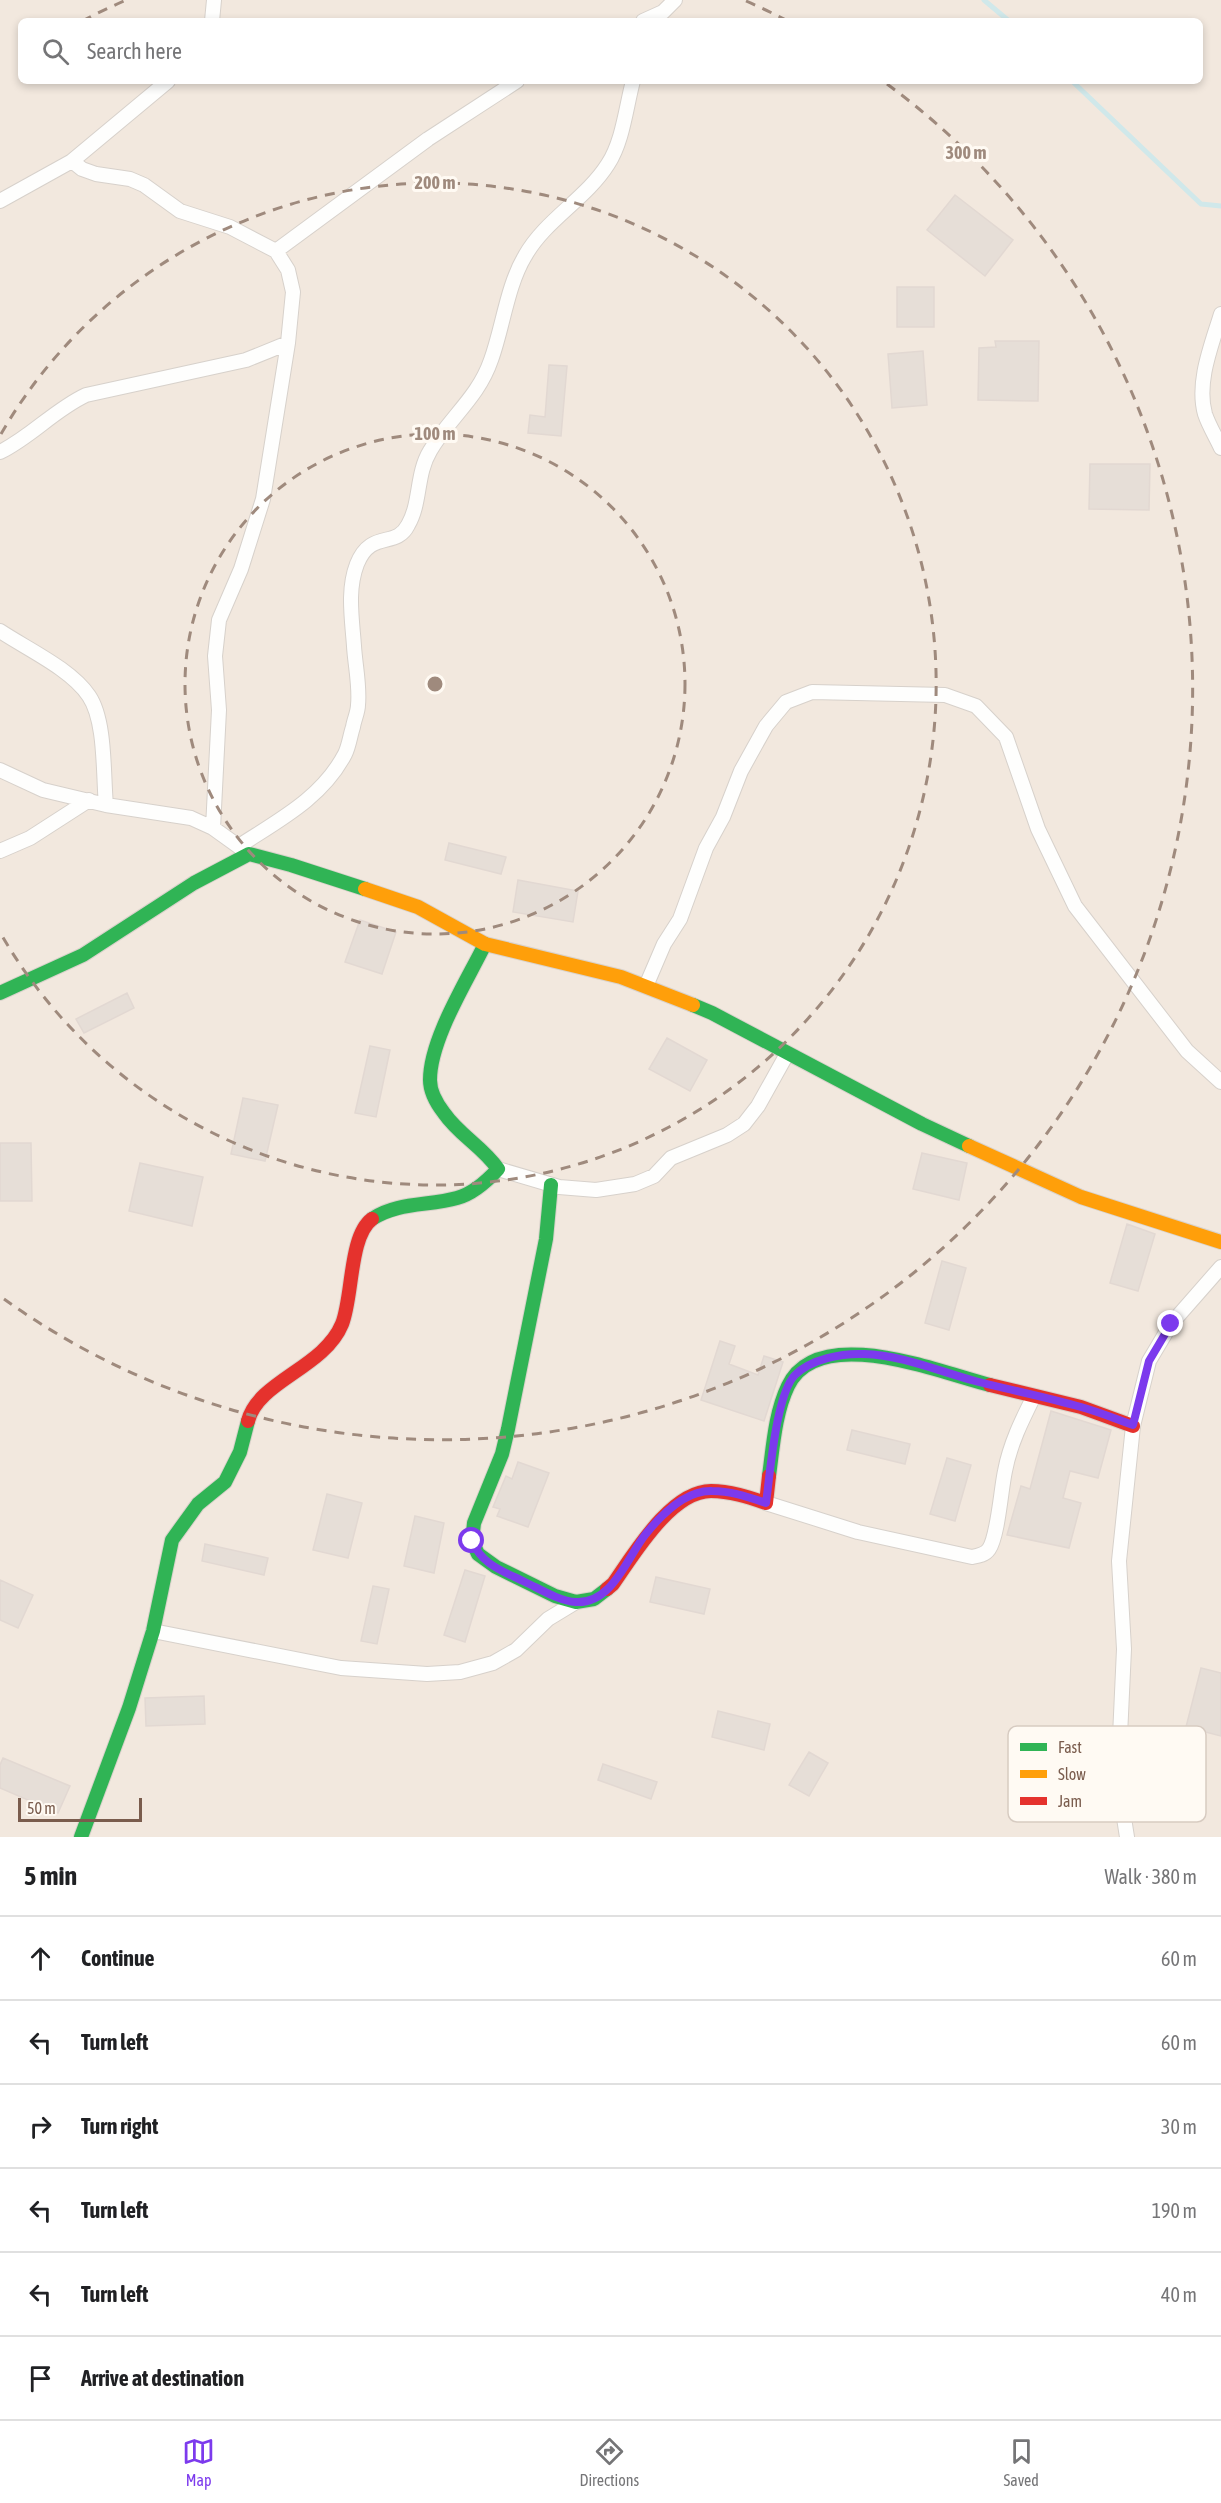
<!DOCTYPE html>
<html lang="en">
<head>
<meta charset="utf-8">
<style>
  body { margin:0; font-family:"Asap Condensed",sans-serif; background:#f6f6f6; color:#202124 }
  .scale { position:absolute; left:18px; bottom:15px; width:124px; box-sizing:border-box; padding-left:6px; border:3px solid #7a5c4d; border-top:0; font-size:16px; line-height:21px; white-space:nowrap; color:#7a5c4d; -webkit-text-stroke:4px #fffaf3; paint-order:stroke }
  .stop { position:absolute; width:18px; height:18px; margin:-14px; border:4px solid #7c3aed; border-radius:50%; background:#fff }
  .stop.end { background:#7c3aed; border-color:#fff; box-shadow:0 2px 6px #0008 }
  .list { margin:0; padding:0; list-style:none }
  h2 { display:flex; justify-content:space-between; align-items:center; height:78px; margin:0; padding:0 24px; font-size:26px }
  h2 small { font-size:20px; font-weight:400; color:#757577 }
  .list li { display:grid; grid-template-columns:39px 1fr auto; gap:18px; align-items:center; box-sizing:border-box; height:84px; padding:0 24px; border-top:2px solid #e0e0e0 }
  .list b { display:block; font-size:22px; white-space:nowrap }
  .list em { font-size:20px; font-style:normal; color:#757577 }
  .icon { flex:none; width:33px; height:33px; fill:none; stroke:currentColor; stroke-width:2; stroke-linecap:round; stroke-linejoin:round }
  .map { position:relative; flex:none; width:1221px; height:1837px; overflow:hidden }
  .search { position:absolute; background:#fff; box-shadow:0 3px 9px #0003; left:18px; right:18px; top:18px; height:66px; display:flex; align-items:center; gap:15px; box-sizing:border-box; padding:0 21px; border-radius:9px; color:#757577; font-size:22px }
  .sheet { height:582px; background:#fff }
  nav { display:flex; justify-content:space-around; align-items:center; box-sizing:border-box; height:84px; border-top:2px solid #e0e0e0; background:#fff; font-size:16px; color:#757577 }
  nav a { display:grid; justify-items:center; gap:3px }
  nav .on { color:#7c3aed }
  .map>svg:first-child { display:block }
  .residential { fill:#f2e8de; fill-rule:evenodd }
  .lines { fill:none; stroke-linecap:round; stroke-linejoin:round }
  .stream { stroke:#d0e8ea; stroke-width:5 }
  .building { fill:#e6ded7; stroke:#e2d8d2; stroke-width:1.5 }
  .street-casing { stroke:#d7d1cb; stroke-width:16 }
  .fast-casing { stroke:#d9d2cb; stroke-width:16 }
  .slow-casing { stroke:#d9d2cb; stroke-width:16 }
  .jam-casing { stroke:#d9d2cb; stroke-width:16 }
  .street { stroke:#fefefd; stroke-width:14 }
  .fast { stroke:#30b455; stroke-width:14 }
  .slow { stroke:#ff9f0a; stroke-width:14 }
  .jam { stroke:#e5322d; stroke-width:14 }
  .route { stroke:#7c3aed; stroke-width:8 }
  .ring { fill:none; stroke:#9f8a7d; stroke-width:3; stroke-dasharray:10 8 }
  .key { fill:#fffaf3; stroke:#d7cbc1; stroke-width:1.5 }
  .key-label { font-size:16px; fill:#7a5c4d }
  .centre { fill:#9f8a7d; stroke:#fffaf3; stroke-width:3 }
  .ring-label { font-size:18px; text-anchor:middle; font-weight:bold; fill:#9f8a7d; stroke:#fffaf3; stroke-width:6; stroke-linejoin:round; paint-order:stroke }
</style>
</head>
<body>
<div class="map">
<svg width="1221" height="1837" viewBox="0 0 1221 1837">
  <rect width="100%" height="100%" fill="#f9f5f0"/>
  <!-- residential -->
  <path class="residential" d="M0,0H1221V1837H0ZM21,21H1200V81H21Z"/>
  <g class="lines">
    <!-- stream -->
    <path class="stream" d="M984,0L1009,21
      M1072,81L1201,204L1221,206"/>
  </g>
  <!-- building -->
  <path class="building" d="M955,195L1013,240L985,276L927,230Z
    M897,287H934V327H897Z
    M995,341H1039L1038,401L978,400L979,348L996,347Z
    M923,351L927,405L892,408L888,354Z
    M549,365L567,366L561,436L528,433L530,415L545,417Z
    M1090,464H1150L1149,510L1089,509Z
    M449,843L506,857L501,874L445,860Z
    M518,880L578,891L573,922L513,912Z
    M360,920L396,932L382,974L345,962Z
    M127,993L134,1008L84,1033L76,1019Z
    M667,1038L707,1060L690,1091L649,1069Z
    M370,1046L390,1050L376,1117L355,1113Z
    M243,1098L278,1105L265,1161L231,1154Z
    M0,1143H31L32,1201H0Z
    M922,1153L967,1163L959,1200L913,1189Z
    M140,1163L203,1177L192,1226L129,1211Z
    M1127,1224L1155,1234L1138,1291L1110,1283Z
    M942,1261L966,1268L949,1330L925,1323Z
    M720,1341L735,1346L729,1364L758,1375L764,1356L783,1362L764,1421L701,1400Z
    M1051,1411L1111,1430L1098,1478L1070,1471L1063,1498L1081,1503L1069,1548L1007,1535L1021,1486L1030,1489Z
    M852,1430L910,1444L905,1464L847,1450Z
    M947,1458L971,1465L955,1521L930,1514Z
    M518,1462L549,1473L528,1527L497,1516L500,1509L493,1507L506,1476L512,1479Z
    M327,1494L362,1503L348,1558L313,1550Z
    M415,1516L444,1523L434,1573L404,1566Z
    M205,1544L268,1558L264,1575L202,1561Z
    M465,1570L485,1576L465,1642L444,1635Z
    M656,1577L710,1589L704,1614L650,1602Z
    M0,1580L33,1595L18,1628L0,1620Z
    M373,1586L389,1589L377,1644L361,1641Z
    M1201,1668L1221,1673V1736L1186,1727Z
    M204,1696L205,1724L146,1726L145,1698Z
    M718,1711L770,1724L764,1750L712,1737Z
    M809,1752L828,1763L809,1796L789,1785Z
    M3,1758L70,1786L58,1813L0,1788V1765Z
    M603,1764L657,1782L651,1799L598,1780Z"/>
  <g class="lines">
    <defs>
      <path id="street" d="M212,21L214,0
        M643,21L663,12L675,0
        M72,161L168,81
        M0,201L72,161L82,169L96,174L130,179L144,185L180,211L230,227L276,251L428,139L517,81
        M1221,314C1212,344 1196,382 1205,414C1209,426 1216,437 1221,448
        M0,452C31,437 54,410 86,395L246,360L288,343
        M0,631C27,649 71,669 89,696C106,721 103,775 106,805
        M0,770L43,790L106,805L191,818L213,828L245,851
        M213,828L219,710L215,656L219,620L241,569L263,499L288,343L293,292L288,270L276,251
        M239,846C279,820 322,798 345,754C349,746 350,736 353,727C354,720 358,712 358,705C360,686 355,664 354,646C352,618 347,590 357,564C371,529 396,549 408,525C421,503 416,474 430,451C449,418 478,398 491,360C503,327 507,286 525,256C545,220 586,199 608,164C623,141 626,107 633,81
        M0,851L30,838L89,800
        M646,986L664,944L680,919L706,848L723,817L741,771L766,726L786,702L812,692L945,695L976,706L1006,737L1038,829L1075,906L1187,1051L1221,1082
        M498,1169L559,1187L596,1190L635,1184L654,1176L671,1158L727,1135L744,1124L758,1106L787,1054
        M766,1503L858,1532L972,1557C978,1556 985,1555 989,1549C998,1536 1001,1489 1005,1471C1010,1444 1022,1420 1034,1396
        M153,1631L341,1668L427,1674L460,1672L493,1663L516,1650L548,1619L576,1602
        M1127,1837L1118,1780L1124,1649L1119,1561L1133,1426L1149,1361L1171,1324L1221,1267"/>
      <path id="fast" d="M0,993L83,955L194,883L249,854L291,865L365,889
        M693,1005L712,1013L922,1124L969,1146
        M551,1185L546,1239L508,1429L502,1454L474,1523L472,1541L478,1554L496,1567L555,1596L576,1602L594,1599L607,1589
        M372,1219C397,1202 429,1206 457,1198C472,1194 488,1180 498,1169C483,1147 459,1135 444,1113C437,1104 430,1091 430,1080C430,1039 467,981 485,944
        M769,1476C773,1447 775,1413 788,1386C818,1322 941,1373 990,1385
        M81,1837L129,1708L153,1631L172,1540L198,1504L225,1482L240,1452L248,1421"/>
      <path id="slow" d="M365,889L418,907L485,944L621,977L693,1005
        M969,1146L1081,1197L1221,1242"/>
      <path id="jam" d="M990,1385L1081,1407L1133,1426
        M248,1421C258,1381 324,1368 342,1324C353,1297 349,1236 372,1219
        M607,1589L613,1584C634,1554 671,1491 711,1491C730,1491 748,1497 766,1503L769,1476"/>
    </defs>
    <!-- street casing -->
    <use href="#street" class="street-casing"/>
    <!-- fast casing -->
    <use href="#fast" class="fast-casing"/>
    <!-- slow casing -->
    <use href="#slow" class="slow-casing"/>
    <!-- jam casing -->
    <use href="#jam" class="jam-casing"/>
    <!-- street -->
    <use href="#street" class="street"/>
    <!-- fast -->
    <use href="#fast" class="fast"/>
    <!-- slow -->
    <use href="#slow" class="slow"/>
    <!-- jam -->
    <use href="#jam" class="jam"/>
  </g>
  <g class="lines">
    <!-- route -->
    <path class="route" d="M472,1541C482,1565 503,1571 525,1582C540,1589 559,1601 576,1602C612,1604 627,1558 645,1535C661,1515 686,1490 712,1491C731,1491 748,1497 766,1503C770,1475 776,1394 795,1375C811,1359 842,1353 864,1354C902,1355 938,1371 975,1381C1010,1390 1046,1397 1081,1407C1099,1412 1116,1419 1133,1425L1149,1361L1171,1324"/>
  </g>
  <!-- distance rings -->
  <g class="ring">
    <circle cx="435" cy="684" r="250"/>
    <path d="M1 434A501 501 0 1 1 1 934"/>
    <path d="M82 21A751 751 0 0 1 124 1M746 1A751 751 0 0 1 788 21M887 84A751 751 0 0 1 4 1299"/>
  </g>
  <!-- legend -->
  <rect x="1008" y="1726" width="198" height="96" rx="9" class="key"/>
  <rect x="1020" y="1743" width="27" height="8" fill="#30b455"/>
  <rect x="1020" y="1770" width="27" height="8" fill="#ff9f0a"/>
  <rect x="1020" y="1797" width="27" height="8" fill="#e5322d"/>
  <g class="key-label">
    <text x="1058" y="1753">Fast</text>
    <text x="1058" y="1780">Slow</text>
    <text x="1058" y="1807">Jam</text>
  </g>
  <circle cx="435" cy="684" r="9" class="centre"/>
  <g class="ring-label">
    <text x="966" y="159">300 m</text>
    <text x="435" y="189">200 m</text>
    <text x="435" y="440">100 m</text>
  </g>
</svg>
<div class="scale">50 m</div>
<div class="stop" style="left:472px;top:1541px"></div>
<div class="stop end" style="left:1171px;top:1324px"></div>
<div class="search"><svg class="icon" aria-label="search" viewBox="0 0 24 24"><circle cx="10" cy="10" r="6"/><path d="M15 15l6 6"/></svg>Search here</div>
</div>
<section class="sheet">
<h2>5 min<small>Walk · 380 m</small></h2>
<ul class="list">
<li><svg class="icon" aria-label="ahead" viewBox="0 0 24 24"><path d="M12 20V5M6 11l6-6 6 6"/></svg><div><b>Continue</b></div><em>60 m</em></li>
<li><svg class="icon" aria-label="left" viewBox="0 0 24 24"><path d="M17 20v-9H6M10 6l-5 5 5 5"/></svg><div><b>Turn left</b></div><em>60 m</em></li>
<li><svg class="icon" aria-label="right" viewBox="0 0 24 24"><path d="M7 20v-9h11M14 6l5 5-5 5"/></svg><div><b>Turn right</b></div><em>30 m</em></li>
<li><svg class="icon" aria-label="left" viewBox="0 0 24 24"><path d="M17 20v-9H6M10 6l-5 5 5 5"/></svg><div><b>Turn left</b></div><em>190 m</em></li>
<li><svg class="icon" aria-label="left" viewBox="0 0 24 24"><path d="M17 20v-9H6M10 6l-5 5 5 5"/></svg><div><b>Turn left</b></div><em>40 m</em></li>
<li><svg class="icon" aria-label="arrive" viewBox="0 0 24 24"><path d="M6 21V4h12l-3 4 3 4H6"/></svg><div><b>Arrive at destination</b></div></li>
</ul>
</section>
<nav>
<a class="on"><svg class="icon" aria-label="map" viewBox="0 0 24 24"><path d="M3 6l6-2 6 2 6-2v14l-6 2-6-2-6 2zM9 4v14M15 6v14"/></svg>Map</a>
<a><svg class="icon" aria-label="directions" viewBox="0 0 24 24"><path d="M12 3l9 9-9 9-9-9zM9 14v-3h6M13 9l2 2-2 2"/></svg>Directions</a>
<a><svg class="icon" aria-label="saved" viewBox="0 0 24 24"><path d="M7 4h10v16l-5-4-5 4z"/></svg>Saved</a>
</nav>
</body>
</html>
